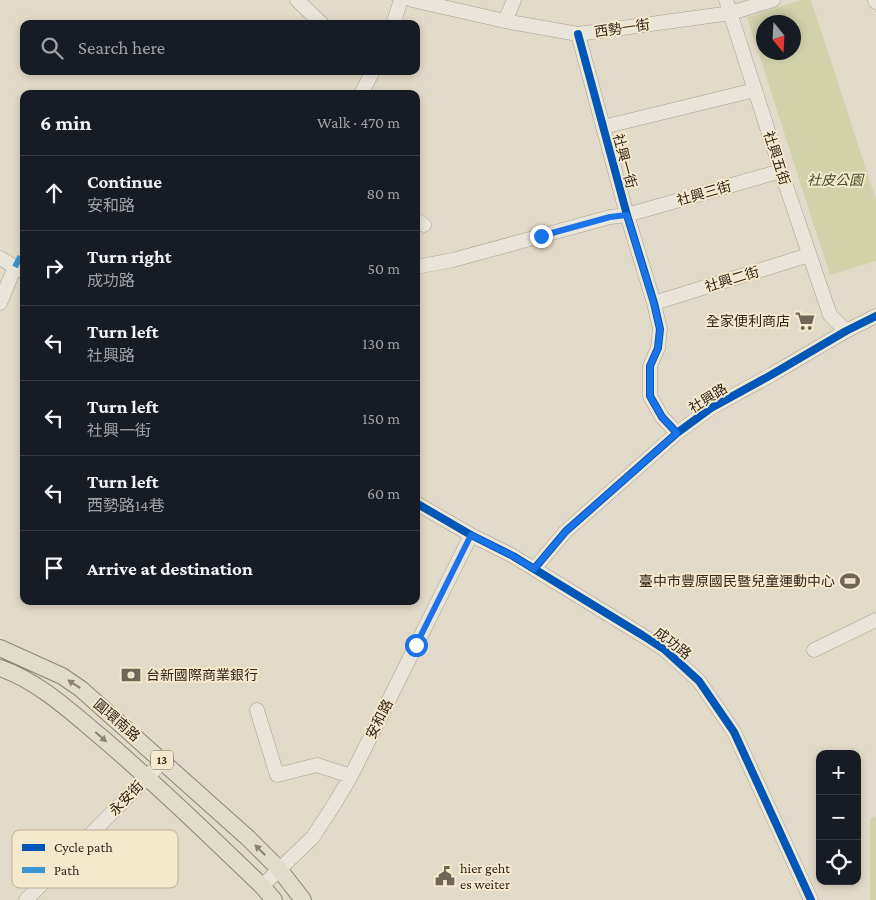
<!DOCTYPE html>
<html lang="en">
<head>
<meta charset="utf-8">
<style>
  body { margin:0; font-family:"Crimson Pro","Noto Sans TC",serif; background:#20242c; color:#f1f3f6 }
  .controls { position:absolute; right:15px; bottom:15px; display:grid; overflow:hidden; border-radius:10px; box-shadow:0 2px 8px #0003 }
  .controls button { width:45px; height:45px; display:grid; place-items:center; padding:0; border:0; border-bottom:1px solid #363941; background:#171b24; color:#f1f3f6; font:25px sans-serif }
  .compass { position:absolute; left:756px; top:15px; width:45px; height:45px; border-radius:50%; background:#171b24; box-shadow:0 2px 8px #0003; rotate:162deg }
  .stop { position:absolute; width:15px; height:15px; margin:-11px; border:4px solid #1a73e8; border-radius:50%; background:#fff }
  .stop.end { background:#1a73e8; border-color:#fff; box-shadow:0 1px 5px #0008 }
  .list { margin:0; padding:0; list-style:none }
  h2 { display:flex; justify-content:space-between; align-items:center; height:65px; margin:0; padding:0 20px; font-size:21px }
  h2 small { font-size:16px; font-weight:400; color:#9ea1a6 }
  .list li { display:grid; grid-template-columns:32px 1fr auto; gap:15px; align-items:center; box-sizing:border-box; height:75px; padding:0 20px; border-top:1px solid #363941 }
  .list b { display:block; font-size:19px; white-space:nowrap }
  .list p { margin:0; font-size:16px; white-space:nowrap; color:#9ea1a6 }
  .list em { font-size:16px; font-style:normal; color:#9ea1a6 }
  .icon { flex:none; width:28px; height:28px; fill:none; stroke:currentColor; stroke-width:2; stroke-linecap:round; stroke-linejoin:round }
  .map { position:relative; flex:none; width:876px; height:900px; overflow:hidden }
  .search { position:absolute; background:#171b24; box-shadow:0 2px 8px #0003; left:20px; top:20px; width:400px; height:55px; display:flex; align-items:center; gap:12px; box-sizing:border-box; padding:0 18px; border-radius:10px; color:#9ea1a6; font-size:19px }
  .panel { position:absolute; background:#171b24; box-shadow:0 2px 8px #0003; left:20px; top:90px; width:400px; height:515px; border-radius:10px }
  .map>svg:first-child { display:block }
  .green { fill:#d1d1aa; fill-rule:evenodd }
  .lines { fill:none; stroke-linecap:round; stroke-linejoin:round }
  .minor-casing { stroke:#a69f92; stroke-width:15 }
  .major-casing { stroke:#8c8478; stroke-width:18 }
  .minor { stroke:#eae5da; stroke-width:14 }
  .major { stroke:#e1dbcb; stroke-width:16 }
  .quiet { stroke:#3d96d4; stroke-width:6; stroke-dasharray:12 6; stroke-linecap:butt }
  .cycleway-casing { stroke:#f4e9cd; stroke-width:11 }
  .cycleway { stroke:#0057b8; stroke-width:8 }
  .oneway { fill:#8a8173 }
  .route { stroke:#1a73e8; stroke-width:6 }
  .labels { text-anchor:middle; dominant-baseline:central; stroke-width:4; stroke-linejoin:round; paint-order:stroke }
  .shield { fill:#f4e9cd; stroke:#6d6150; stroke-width:1 }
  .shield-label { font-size:12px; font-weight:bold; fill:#33271b }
  .street-label { font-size:14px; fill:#33271b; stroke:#f4e9cd }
  .park-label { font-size:14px; font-style:italic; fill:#435022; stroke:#f4e9cd }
  .poi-label { font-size:14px; fill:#33271b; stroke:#f4e9cd; text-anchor:end }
  .key { fill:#f4e9cd; stroke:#baaf98; stroke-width:1 }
  .key-label { font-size:14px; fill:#33271b }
</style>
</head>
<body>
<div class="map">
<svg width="876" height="900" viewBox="0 0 876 900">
  <rect width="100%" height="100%" fill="#e2dac8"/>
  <!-- green -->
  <path class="green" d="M801,0H811L876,200V261L830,275L747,17ZM764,22H794V52H764Z
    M876,816V900H870V819Z"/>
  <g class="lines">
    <defs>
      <path id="minor" d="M297,0L322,24
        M412,0L505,21L578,34L731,13L773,0
        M726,0L781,171L830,315L846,331
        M875,0L876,2
        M505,21L514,0
        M393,24L401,0
        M578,34L627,215L654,303L660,329L658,348L650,366V396L662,417L677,433
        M361,94L373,71
        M603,127L755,90
        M416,220L424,225
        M0,258L24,272
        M416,267L453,260L610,217L627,215L781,171
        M0,303L15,267
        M654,303L809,255
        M416,503L471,535L513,556L642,635L665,650L699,681L734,732L811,900
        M534,569L566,531L677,433L711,408L771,375L846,331L876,316
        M814,650L876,620
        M257,710L277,775L317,765L351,776
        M262,886L313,837L335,803L351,776L471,535
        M26,900L163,761"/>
      <path id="major" d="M0,648L62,676L81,689L248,838L279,869L303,900
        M0,668C38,681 70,711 100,736C156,784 209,835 262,886L274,900"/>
    </defs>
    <!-- minor casing -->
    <use href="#minor" class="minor-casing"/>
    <!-- major casing -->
    <use href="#major" class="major-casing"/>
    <!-- minor -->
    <use href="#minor" class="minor"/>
    <!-- major -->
    <use href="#major" class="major"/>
    <!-- quiet -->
    <path class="quiet" d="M15,267L24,249"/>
    <defs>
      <path id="cycleway" d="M578,34L627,215L654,303L660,329L658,348L650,366V396L662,417L677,433
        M416,503L471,535L513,556L642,635L665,650L699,681L734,732L811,900
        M534,569L566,531L677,433L711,408L771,375L846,331L876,316"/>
    </defs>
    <!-- cycleway casing -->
    <use href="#cycleway" class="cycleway-casing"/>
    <!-- cycleway -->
    <use href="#cycleway" class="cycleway"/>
  </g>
  <!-- one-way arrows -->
  <defs><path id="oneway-solid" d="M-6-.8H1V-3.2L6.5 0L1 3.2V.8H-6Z" transform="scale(1.25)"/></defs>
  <g class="oneway">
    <use href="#oneway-solid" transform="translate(74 684) rotate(-147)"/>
    <use href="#oneway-solid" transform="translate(101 737) rotate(41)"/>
    <use href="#oneway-solid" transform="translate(260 850) rotate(-135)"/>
  </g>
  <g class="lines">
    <!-- route -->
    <path class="route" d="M416,645L471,535L513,556L534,569L566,531L677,433L662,417L650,396V366L658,348L660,329L654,304L627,215L610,217L541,236"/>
  </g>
  <!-- icons -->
  <defs>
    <symbol id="supermarket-bare" viewBox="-9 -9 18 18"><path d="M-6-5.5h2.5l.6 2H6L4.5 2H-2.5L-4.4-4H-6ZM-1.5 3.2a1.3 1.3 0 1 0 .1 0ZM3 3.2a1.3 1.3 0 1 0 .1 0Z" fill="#706658" stroke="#f4e9cd" stroke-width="2.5" paint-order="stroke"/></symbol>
    <symbol id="stadium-bare" viewBox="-9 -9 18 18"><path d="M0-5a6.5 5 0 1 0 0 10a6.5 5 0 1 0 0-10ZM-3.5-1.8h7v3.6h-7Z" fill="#706658" stroke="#f4e9cd" stroke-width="2.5" paint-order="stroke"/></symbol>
    <symbol id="bank-bare" viewBox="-9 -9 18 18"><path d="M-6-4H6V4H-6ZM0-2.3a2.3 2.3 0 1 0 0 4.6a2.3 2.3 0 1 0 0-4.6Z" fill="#706658" stroke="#f4e9cd" stroke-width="2.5" paint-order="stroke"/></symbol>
    <symbol id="civic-bare" viewBox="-9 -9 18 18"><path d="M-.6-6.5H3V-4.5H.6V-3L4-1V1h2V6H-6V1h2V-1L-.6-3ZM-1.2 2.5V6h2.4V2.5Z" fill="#706658" stroke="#f4e9cd" stroke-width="2.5" paint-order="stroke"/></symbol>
  </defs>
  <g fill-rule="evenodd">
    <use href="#supermarket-bare" x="791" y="307" width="28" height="28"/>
    <use href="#stadium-bare" x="836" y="567" width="28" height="28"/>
    <use href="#bank-bare" x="117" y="661" width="28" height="28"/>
    <use href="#civic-bare" x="431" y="862" width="28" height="28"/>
  </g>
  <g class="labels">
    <!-- shield labels -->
    <rect class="shield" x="151" y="750.5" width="22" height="19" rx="4"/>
    <g class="shield-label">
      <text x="162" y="760">13</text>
    </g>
    <!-- street labels -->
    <g class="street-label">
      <text transform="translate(622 28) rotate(-8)">西勢一街</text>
      <text transform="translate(777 158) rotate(72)">社興五街</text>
      <text transform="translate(625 161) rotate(75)">社興一街</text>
      <text transform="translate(704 193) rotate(-16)">社興三街</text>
      <text transform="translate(732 279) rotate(-17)">社興二街</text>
      <text transform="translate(708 398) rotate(-32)">社興路</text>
      <text transform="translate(673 643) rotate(38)">成功路</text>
      <text transform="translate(379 719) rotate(-63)">安和路</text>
      <text transform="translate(117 720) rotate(41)">圓環南路</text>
      <text transform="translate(126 798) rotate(-46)">永安街</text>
    </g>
    <!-- park labels -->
    <g class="park-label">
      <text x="835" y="180">社皮公園</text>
    </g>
    <!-- poi labels -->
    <g class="poi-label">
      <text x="790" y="321">全家便利商店</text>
      <text x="835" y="581">臺中市豐原國民暨兒童運動中心</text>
      <text x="146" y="675" text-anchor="start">台新國際商業銀行</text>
      <text x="460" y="868" text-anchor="start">hier geht<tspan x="460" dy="16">es weiter</tspan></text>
    </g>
  </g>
  <!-- legend -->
  <rect x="12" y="830" width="166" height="58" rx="8" class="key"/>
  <rect x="22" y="844" width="23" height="7" fill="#0057b8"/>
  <rect x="22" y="867" width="23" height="6" fill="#3d96d4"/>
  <g class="key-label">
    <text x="54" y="852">Cycle path</text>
    <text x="54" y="875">Path</text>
  </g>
</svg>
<div class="controls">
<button>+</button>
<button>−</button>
<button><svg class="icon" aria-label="locate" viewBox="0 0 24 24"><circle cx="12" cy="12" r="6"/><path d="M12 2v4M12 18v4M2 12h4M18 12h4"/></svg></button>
</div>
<svg class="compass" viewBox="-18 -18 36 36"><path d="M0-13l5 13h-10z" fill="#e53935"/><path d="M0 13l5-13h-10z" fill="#9ea1a6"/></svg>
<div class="stop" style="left:416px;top:645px"></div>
<div class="stop end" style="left:541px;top:236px"></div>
<div class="search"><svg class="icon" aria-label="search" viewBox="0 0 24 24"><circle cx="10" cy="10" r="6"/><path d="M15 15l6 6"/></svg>Search here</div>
<section class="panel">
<h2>6 min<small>Walk · 470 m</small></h2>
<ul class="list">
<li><svg class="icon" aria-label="ahead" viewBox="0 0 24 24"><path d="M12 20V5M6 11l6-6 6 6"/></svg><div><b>Continue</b><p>安和路</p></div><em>80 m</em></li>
<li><svg class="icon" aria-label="right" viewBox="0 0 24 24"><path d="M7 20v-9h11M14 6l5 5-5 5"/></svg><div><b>Turn right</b><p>成功路</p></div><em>50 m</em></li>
<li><svg class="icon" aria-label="left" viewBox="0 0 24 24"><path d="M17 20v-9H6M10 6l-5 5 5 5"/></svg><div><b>Turn left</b><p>社興路</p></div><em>130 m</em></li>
<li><svg class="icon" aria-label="left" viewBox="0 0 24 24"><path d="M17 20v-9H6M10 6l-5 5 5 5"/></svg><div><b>Turn left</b><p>社興一街</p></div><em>150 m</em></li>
<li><svg class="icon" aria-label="left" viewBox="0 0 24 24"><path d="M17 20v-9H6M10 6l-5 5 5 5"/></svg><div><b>Turn left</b><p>西勢路14巷</p></div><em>60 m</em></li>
<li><svg class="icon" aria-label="arrive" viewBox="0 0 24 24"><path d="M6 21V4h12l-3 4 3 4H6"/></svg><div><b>Arrive at destination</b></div></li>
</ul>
</section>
</div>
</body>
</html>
